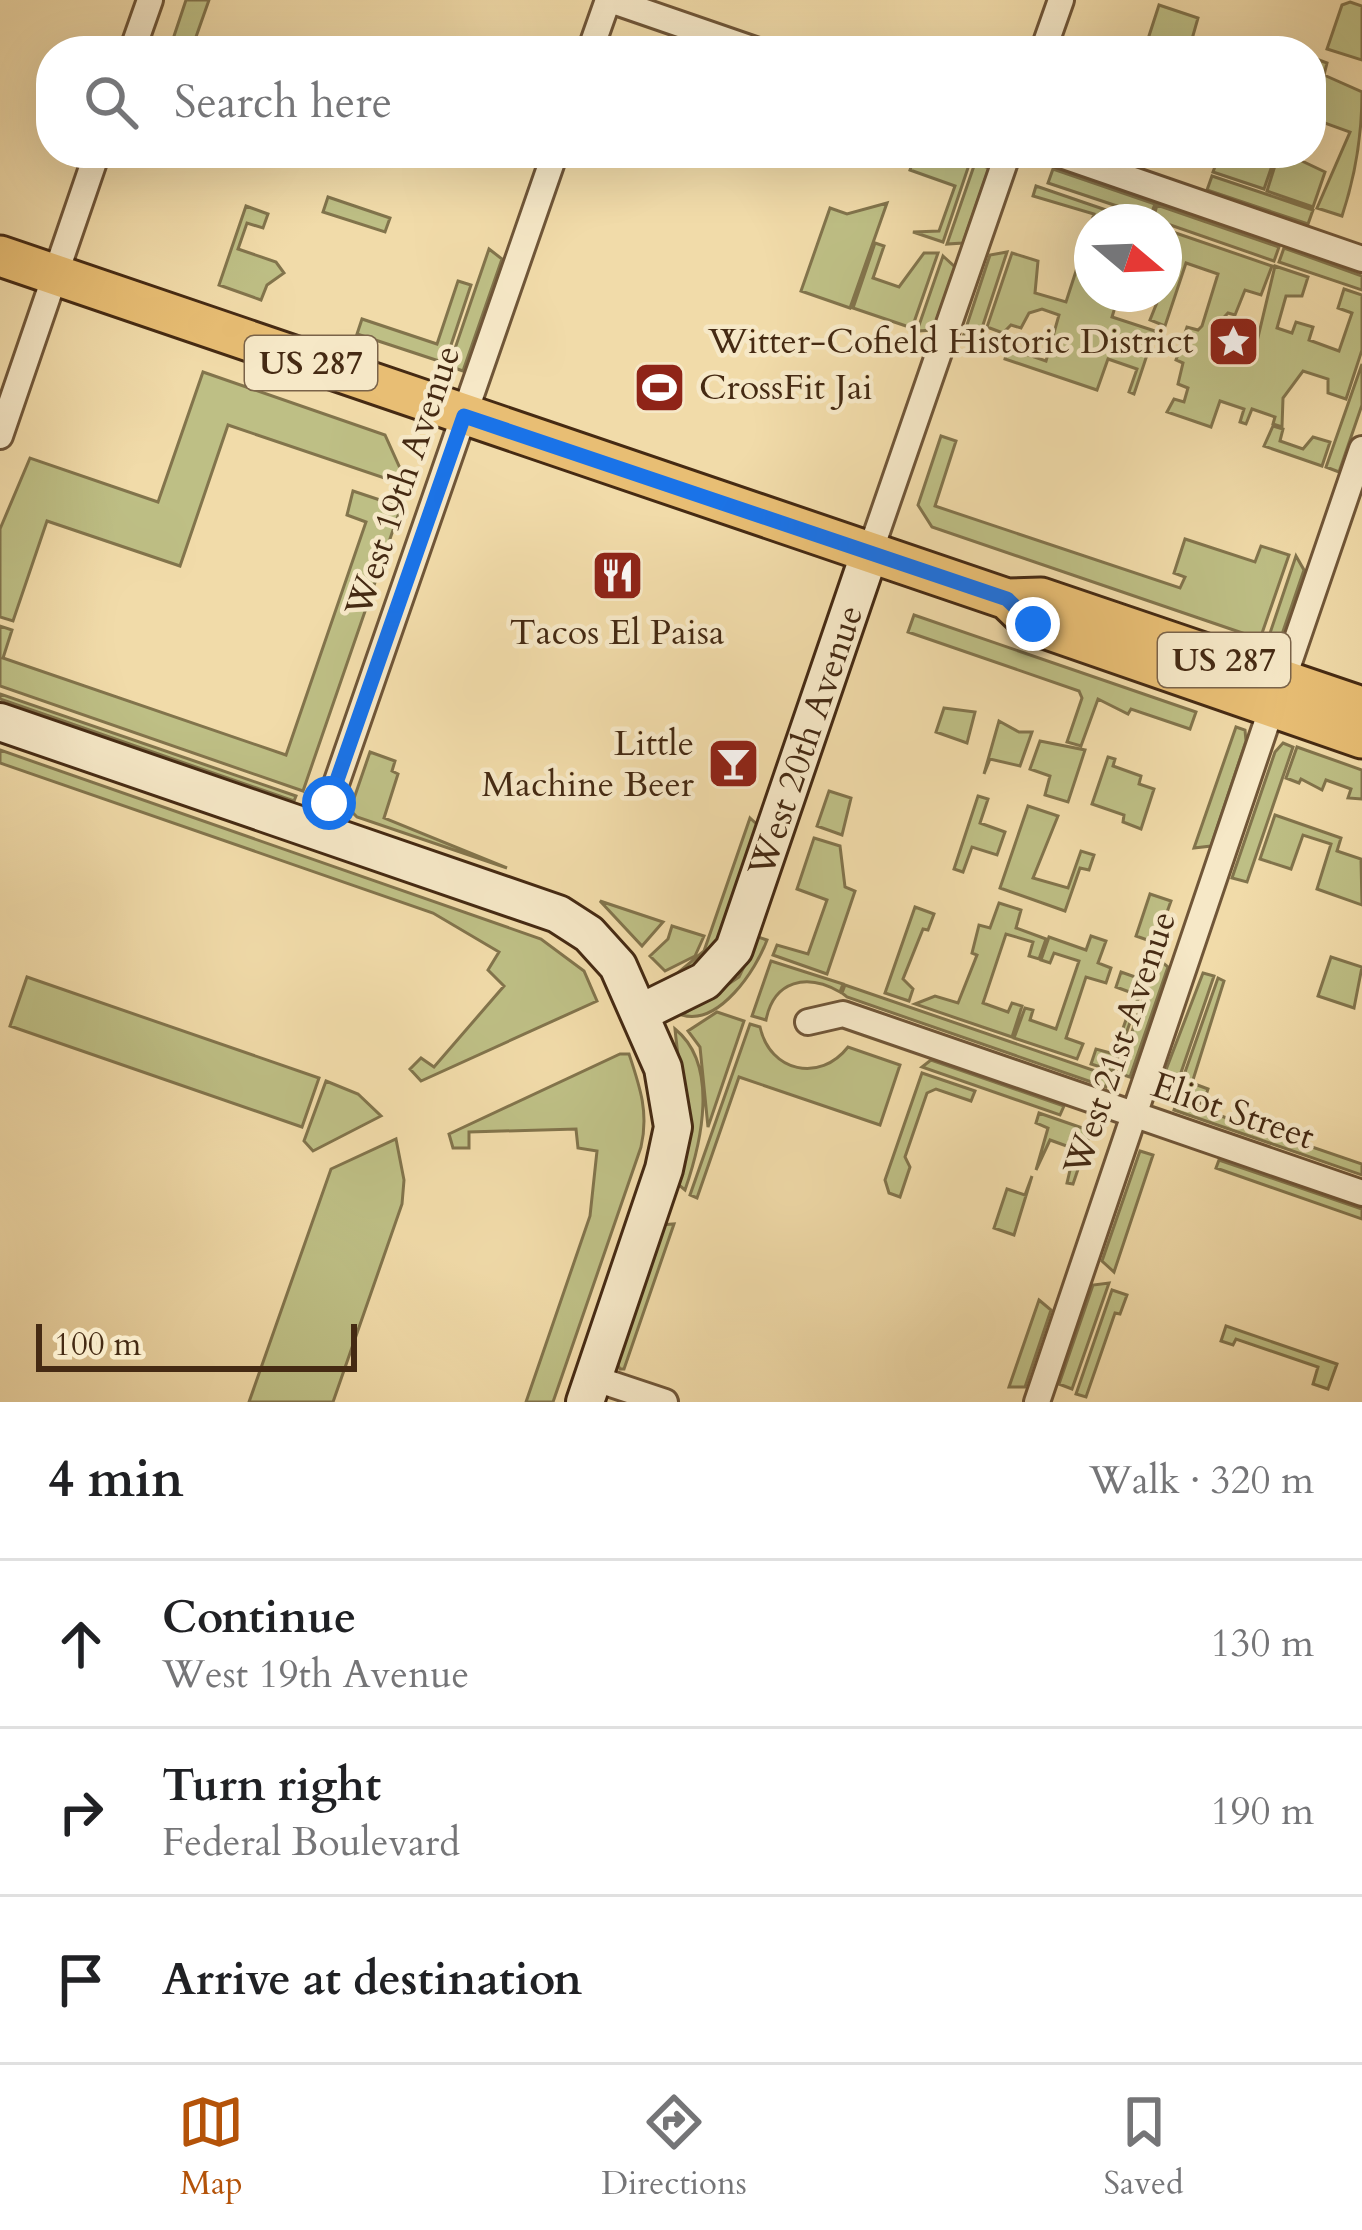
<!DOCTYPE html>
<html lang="en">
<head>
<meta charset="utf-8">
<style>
  body { margin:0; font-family:Cardo,serif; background:#f2f2f2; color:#202124 }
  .compass { position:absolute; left:1074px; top:204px; width:108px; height:108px; border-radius:50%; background:#fff; box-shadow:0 12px 48px #0002; rotate:109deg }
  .scale { position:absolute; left:36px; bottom:30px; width:321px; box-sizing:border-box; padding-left:12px; border:6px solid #452a13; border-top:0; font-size:33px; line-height:42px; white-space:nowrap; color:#452a13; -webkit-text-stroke:9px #f6e8c7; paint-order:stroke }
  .stop { position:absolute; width:36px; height:36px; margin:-27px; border:9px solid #1a73e8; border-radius:50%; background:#fff }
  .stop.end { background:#1a73e8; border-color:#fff; box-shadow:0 3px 12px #0008 }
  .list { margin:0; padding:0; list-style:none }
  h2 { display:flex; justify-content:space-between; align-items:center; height:156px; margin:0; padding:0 48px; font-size:51px }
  h2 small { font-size:39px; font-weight:400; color:#757577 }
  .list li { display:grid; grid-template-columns:78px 1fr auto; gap:36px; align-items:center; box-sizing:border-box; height:168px; padding:0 48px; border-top:3px solid #e0e0e0 }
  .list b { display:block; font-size:45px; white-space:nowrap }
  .list p { margin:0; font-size:39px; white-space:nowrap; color:#757577 }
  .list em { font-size:39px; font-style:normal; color:#757577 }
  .icon { flex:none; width:66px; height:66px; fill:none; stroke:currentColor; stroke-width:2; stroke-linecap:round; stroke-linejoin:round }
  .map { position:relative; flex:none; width:1362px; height:1402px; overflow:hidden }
  .search { position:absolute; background:#fff; box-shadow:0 12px 48px #0002; left:36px; right:36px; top:36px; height:132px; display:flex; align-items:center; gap:30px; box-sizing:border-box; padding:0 42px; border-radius:48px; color:#757577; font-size:45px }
  .sheet { height:660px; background:#fff }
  nav { display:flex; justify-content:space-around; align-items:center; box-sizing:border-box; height:168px; border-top:3px solid #e0e0e0; background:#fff; font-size:33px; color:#757577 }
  nav a { display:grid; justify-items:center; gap:6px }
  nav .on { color:#b45309 }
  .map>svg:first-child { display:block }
  .green { fill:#bebf85; stroke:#82744c; stroke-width:3 }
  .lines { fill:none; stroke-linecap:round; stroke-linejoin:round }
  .street-casing { stroke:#705638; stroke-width:30 }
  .secondary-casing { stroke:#452a13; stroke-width:42 }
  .primary-casing { stroke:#452a13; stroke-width:45 }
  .street { stroke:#f6e8c7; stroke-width:24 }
  .secondary { stroke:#f6e8c7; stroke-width:36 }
  .primary { stroke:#e8be74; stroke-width:39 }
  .route { stroke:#1a73e8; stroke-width:15 }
  .labels { text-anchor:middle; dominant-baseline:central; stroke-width:9; stroke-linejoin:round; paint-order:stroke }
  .shield { fill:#f6e8c7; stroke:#7a6349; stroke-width:3 }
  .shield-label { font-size:33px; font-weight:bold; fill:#452a13 }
  .poi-label { font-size:36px; fill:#452a13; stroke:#f6e8c7; text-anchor:end }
  .street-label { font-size:36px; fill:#452a13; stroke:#f6e8c7 }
</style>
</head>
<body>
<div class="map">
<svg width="1362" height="1402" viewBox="0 0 1362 1402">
  <rect width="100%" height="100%" fill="#f1dba9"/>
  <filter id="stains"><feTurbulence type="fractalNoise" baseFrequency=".00167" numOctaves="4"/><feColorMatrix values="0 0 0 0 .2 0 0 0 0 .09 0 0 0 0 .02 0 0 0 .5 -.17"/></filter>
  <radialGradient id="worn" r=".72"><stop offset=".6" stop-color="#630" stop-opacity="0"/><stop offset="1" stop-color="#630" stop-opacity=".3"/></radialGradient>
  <!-- green -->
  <path class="green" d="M186,0H209L191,51H169Z
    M1350,2L1362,6V60L1327,49L1342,5Z
    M1159,5L1198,18L1192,39L1211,46L1209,51H1137L1140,41L1147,42Z
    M1311,57L1327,63L1324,75L1362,92C1362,138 1355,177 1342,216L1317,208L1350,132L1325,123L1311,148Z
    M916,153H973L943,242L913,232L939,231L955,186L910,170Z
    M1220,153L1275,157L1264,189L1213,172Z
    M1287,153H1305L1302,161L1325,172L1313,207L1267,191L1278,156L1285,158Z
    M975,163L989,168L963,243L947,244Z
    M1053,169L1155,204L1150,217L1048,183Z
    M1212,176L1313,210L1308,224L1207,190Z
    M1036,186L1141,222H1092V259L1082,251L1094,214L1033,196Z
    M328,197L390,218L385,232L323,212Z
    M887,203L850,308L801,291L830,208L847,214Z
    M1157,205L1279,247L1274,261L1153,219Z
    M246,206L268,214L263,228L247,223L238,249L276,262L284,273L267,285L261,300L219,285Z
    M1164,229L1272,266L1261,295L1245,290L1235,315L1228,313L1215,327L1220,343L1254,354L1275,266L1308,277L1302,296H1286L1277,328L1292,333L1296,322L1313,327L1309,340L1339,351L1352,313L1338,308L1344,289L1362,295V350L1346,399L1328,393V379L1303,371L1283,398L1282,427L1273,424L1275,417L1252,409L1246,424L1240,422L1244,409L1220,401L1211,427L1167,412L1174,399L1184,402L1188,388L1178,384L1183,363L1176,360L1187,327L1198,330L1202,326L1218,274L1186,263L1165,326L1150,320L1172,265L1164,261Z
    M875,243L884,246L873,278L899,287L924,253H938L912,328L853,308Z
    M1284,248L1362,276V290L1279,262Z
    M489,249L502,259L463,371L449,366Z
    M1007,252L980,334L963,337L990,255Z
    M1012,253L1038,261L1035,293L1066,302L1077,268L1092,273V294H1119L1112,317L1155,331L1134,394L1129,392L1137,369L1108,359L1097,390L1005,359L1008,348L1046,361L1059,315L1042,309L1029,313L1021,328L1011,325L1003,333L987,327Z
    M943,256L955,267L933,330L917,331Z
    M458,281L471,285L445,363L357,334L362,319L437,344Z
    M1362,364V405L1339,472L1326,467Z
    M203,372L385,435L408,486L228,425L180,566L47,521L13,621L0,617V529L30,458L158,502Z
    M1273,426L1283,429L1280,441L1303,449L1313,437L1330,442L1322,466L1264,446Z
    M941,436L956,441L935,506L1180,588L1185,577L1174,573L1185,539L1255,562L1261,546L1289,555L1260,639L932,527L918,505Z
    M353,491L401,507L303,791L0,686V626L12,630L3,658L286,755L366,522L347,515Z
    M1296,556L1304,570L1277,649L1266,645Z
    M914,615L1196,712L1190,729L1131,709L1128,714L1098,699L1081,746L1067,742L1082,698L1079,691L908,632Z
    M0,694L296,796L294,801L0,699Z
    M944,708L975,712L967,743L936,732Z
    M999,721L1019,732H1032L1020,766L990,759L984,774Z
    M1236,727L1245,730L1246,741L1211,846L1194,848Z
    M1040,741L1085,750L1068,802L1045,795L1050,776L1030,769Z
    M1283,743L1293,747L1247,882L1232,878L1275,752Z
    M1297,747L1362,770V799L1348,798L1351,789L1326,780L1322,790L1301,779L1299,783L1286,778Z
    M0,750L541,939L584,971L597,1001L421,1081L410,1069L421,1058L434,1067L504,986L488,970L499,952L433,913L0,763Z
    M370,752L395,761L392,771L398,774L384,818L507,868L357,817L350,810Z
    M1108,757L1115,759L1113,766L1141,776L1139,784L1154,789L1141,829L1123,822L1124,815L1092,804Z
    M829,791L851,798L842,835L817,826Z
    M978,796L988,799L980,823L1005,832L997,855L972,847L963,872L954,869Z
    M1028,806L1058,816L1033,878L1068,888L1081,851L1094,855L1089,870L1080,868L1065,911L1000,888Z
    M1275,815L1341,838L1337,851L1361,859L1362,905L1317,889L1331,844L1303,835L1291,869L1260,859Z
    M750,818L761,828L714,955L667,982L704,951Z
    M814,838L840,846L845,887L855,891L827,974L773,955L777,945L808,954L827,900L797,889Z
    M1150,894L1171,901L1156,943L1136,936Z
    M600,901L663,922L642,946Z
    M999,903L1021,910L1016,928L1046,939L1039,959L1029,956L1033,942L1006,934L983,1003L1008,1012L1012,1003L1022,1006L1012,1037L915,1004L935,996L958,1003L977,955L972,953L979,925L990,928Z
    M915,907L934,914L928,930L923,929L903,979L913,989L909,1001L885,993Z
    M672,926L704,936L695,956L665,971L650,956L668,939Z
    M1091,936L1106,941L1098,963L1111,968L1106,983L1086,977L1066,1038L1083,1044L1077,1059L1014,1038L1025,1008L1033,1010L1030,1020L1056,1029L1079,961L1054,953L1050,963L1041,960L1049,937L1086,950Z
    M758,937L767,940C756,970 719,1026 682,1015L739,977Z
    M1154,954L1113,1071L1091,1064L1096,1049L1114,1054L1135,994L1116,987L1121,972L1138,978L1146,955Z
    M1331,957L1362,967L1354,1008L1318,996Z
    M1157,958L1168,967L1130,1077L1118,1073Z
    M771,961L843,984L840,992C807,973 774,980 766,1020L752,1016Z
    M1203,973L1214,976L1174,1093L1159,1088Z
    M27,977L319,1078L302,1127L10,1026Z
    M1218,978L1224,981L1192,1083L1208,1089L1203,1104L1177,1095Z
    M845,985L1110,1076L1106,1087L847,997L842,993Z
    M717,1012L744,1021L708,1127L700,1047L688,1031Z
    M750,1024L760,1027C770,1072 820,1083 848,1047L900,1065L880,1125L739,1077L697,1198L690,1195Z
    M675,1029C720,1065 701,1144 685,1190L674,1181C693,1115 681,1092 675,1029Z
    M620,1054H629C640,1087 649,1113 641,1147L553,1402H526L590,1216L597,1151L578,1148L576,1129L469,1132V1148H453L449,1134Z
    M931,1060L1064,1106L1060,1115L922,1067Z
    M922,1073L975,1091L971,1101L936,1089L927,1093L905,1157L910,1167L900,1197L889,1193L885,1180Z
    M326,1081L358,1094L381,1116L313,1151L304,1141Z
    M1177,1101L1362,1164V1175L1174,1110Z
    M1039,1113L1091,1131L1073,1184L1067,1183L1075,1149L1050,1140L1036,1170L1048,1128L1036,1123Z
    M396,1139L404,1180L402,1204L333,1402H249L331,1169Z
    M1140,1151L1153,1155L1114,1272L1102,1261Z
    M1219,1160L1362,1209V1219L1216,1168Z
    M1032,1176L1014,1235L994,1228L1007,1189L1025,1195Z
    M674,1224L624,1369H620L614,1358L659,1225Z
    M1109,1283L1072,1389L1059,1384L1093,1285Z
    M1112,1290L1127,1295L1120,1314L1115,1313L1086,1397L1076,1394Z
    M1039,1300L1051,1310L1025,1387H1009Z
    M1226,1326L1337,1364L1328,1389L1313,1384L1318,1367L1236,1339L1233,1345L1221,1341Z"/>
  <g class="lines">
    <defs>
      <path id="street" d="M610,0L758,51
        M132,51L150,0
        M590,51L608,0
        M1043,51L1061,0
        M1055,153L1362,259
        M0,436L97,153
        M870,552L1008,153
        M1283,680L1362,449
        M319,833L555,153
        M808,1022L843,1014L1362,1193
        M593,1378L665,1402
        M1037,1402L1272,707"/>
      <g id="secondary">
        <path d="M0,722L558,914L589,934L618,966L663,1068L673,1127L664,1169L585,1402"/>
        <path id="s1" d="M640,1013L705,981L734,949L870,552"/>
      </g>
      <path id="primary" d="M0,256L1007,599L1041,598L1362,707
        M1007,599L1033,624L1362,738"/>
    </defs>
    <!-- street casing -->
    <use href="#street" class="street-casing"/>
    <!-- secondary casing -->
    <use href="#secondary" class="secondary-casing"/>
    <!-- primary casing -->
    <use href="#primary" class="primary-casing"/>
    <!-- street -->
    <use href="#street" class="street"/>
    <!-- secondary -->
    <use href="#secondary" class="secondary"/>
    <!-- primary -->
    <use href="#primary" class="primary"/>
  </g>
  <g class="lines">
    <!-- route -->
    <path class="route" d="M329,803L464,416L1007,599L1033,624"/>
  </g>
  <!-- icons -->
  <defs>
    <symbol id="sight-square" viewBox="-11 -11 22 22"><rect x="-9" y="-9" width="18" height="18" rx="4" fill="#8f2418" stroke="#f6e8c7"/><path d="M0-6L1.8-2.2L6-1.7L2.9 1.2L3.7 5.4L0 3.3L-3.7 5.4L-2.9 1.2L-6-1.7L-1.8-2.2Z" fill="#fff"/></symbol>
    <symbol id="stadium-square" viewBox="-11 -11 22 22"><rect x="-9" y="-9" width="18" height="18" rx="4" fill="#8f2418" stroke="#f6e8c7"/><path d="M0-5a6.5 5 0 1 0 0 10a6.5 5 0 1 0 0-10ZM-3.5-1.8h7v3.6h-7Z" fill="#fff"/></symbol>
    <symbol id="restaurant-square" viewBox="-11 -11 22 22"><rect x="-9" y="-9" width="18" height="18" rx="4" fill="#8f2418" stroke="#f6e8c7"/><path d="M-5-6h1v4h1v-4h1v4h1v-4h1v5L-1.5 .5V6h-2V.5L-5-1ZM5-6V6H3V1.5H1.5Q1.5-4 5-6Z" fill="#fff"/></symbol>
    <symbol id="bar-square" viewBox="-11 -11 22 22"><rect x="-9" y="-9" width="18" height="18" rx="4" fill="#8f2418" stroke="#f6e8c7"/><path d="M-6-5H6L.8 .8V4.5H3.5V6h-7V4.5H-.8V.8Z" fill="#fff"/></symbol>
  </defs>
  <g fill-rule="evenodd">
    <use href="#sight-square" x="1204" y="312" width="59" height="59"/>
    <use href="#stadium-square" x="630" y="358" width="59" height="59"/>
    <use href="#restaurant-square" x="588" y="546" width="59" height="59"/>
    <use href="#bar-square" x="704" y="734" width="59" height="59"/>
  </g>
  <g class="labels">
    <!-- shield labels -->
    <g class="shield">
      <rect x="245" y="336" width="132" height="54" rx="9"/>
      <rect x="1158" y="633" width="132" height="54" rx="9"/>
    </g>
    <g class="shield-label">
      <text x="311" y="363">US 287</text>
      <text x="1224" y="660">US 287</text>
    </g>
    <!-- poi labels -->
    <g class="poi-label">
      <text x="1194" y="341">Witter-Cofield Historic District</text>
      <text x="699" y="387" text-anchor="start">CrossFit Jai</text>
      <text x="617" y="632" text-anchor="middle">Tacos El Paisa</text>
      <text x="694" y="743">Little<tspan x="694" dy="41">Machine Beer</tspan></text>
    </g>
    <!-- street labels -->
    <g class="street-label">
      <text transform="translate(403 481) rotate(-71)">West 19th Avenue</text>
      <text stroke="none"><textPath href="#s1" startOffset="336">West 20th Avenue</textPath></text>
      <text transform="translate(1120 1043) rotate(-71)">West 21st Avenue</text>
      <text transform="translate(1233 1111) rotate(19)">Eliot Street</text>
    </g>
  </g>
  <rect width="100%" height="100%" filter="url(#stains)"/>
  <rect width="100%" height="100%" fill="url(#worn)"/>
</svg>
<svg class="compass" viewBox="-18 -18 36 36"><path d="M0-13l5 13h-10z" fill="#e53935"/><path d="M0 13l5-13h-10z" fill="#757577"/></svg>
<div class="scale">100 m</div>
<div class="stop" style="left:329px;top:803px"></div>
<div class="stop end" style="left:1033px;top:624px"></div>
<div class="search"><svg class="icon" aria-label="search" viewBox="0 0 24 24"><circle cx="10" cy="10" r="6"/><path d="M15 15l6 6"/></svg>Search here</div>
</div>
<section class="sheet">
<h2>4 min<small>Walk · 320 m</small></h2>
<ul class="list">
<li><svg class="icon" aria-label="ahead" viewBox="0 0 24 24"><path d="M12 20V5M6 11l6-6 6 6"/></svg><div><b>Continue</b><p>West 19th Avenue</p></div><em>130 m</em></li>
<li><svg class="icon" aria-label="right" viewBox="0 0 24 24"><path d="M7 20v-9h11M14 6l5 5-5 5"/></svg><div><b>Turn right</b><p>Federal Boulevard</p></div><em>190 m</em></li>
<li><svg class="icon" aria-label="arrive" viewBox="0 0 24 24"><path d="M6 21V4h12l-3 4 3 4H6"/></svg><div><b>Arrive at destination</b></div></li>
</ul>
</section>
<nav>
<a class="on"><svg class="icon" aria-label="map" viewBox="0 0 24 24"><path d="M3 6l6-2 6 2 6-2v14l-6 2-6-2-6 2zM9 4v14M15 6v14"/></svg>Map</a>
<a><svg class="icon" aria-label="directions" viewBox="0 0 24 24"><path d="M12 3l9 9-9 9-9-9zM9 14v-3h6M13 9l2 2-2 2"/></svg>Directions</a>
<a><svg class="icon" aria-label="saved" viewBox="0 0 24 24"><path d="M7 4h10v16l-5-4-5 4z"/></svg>Saved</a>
</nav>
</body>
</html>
